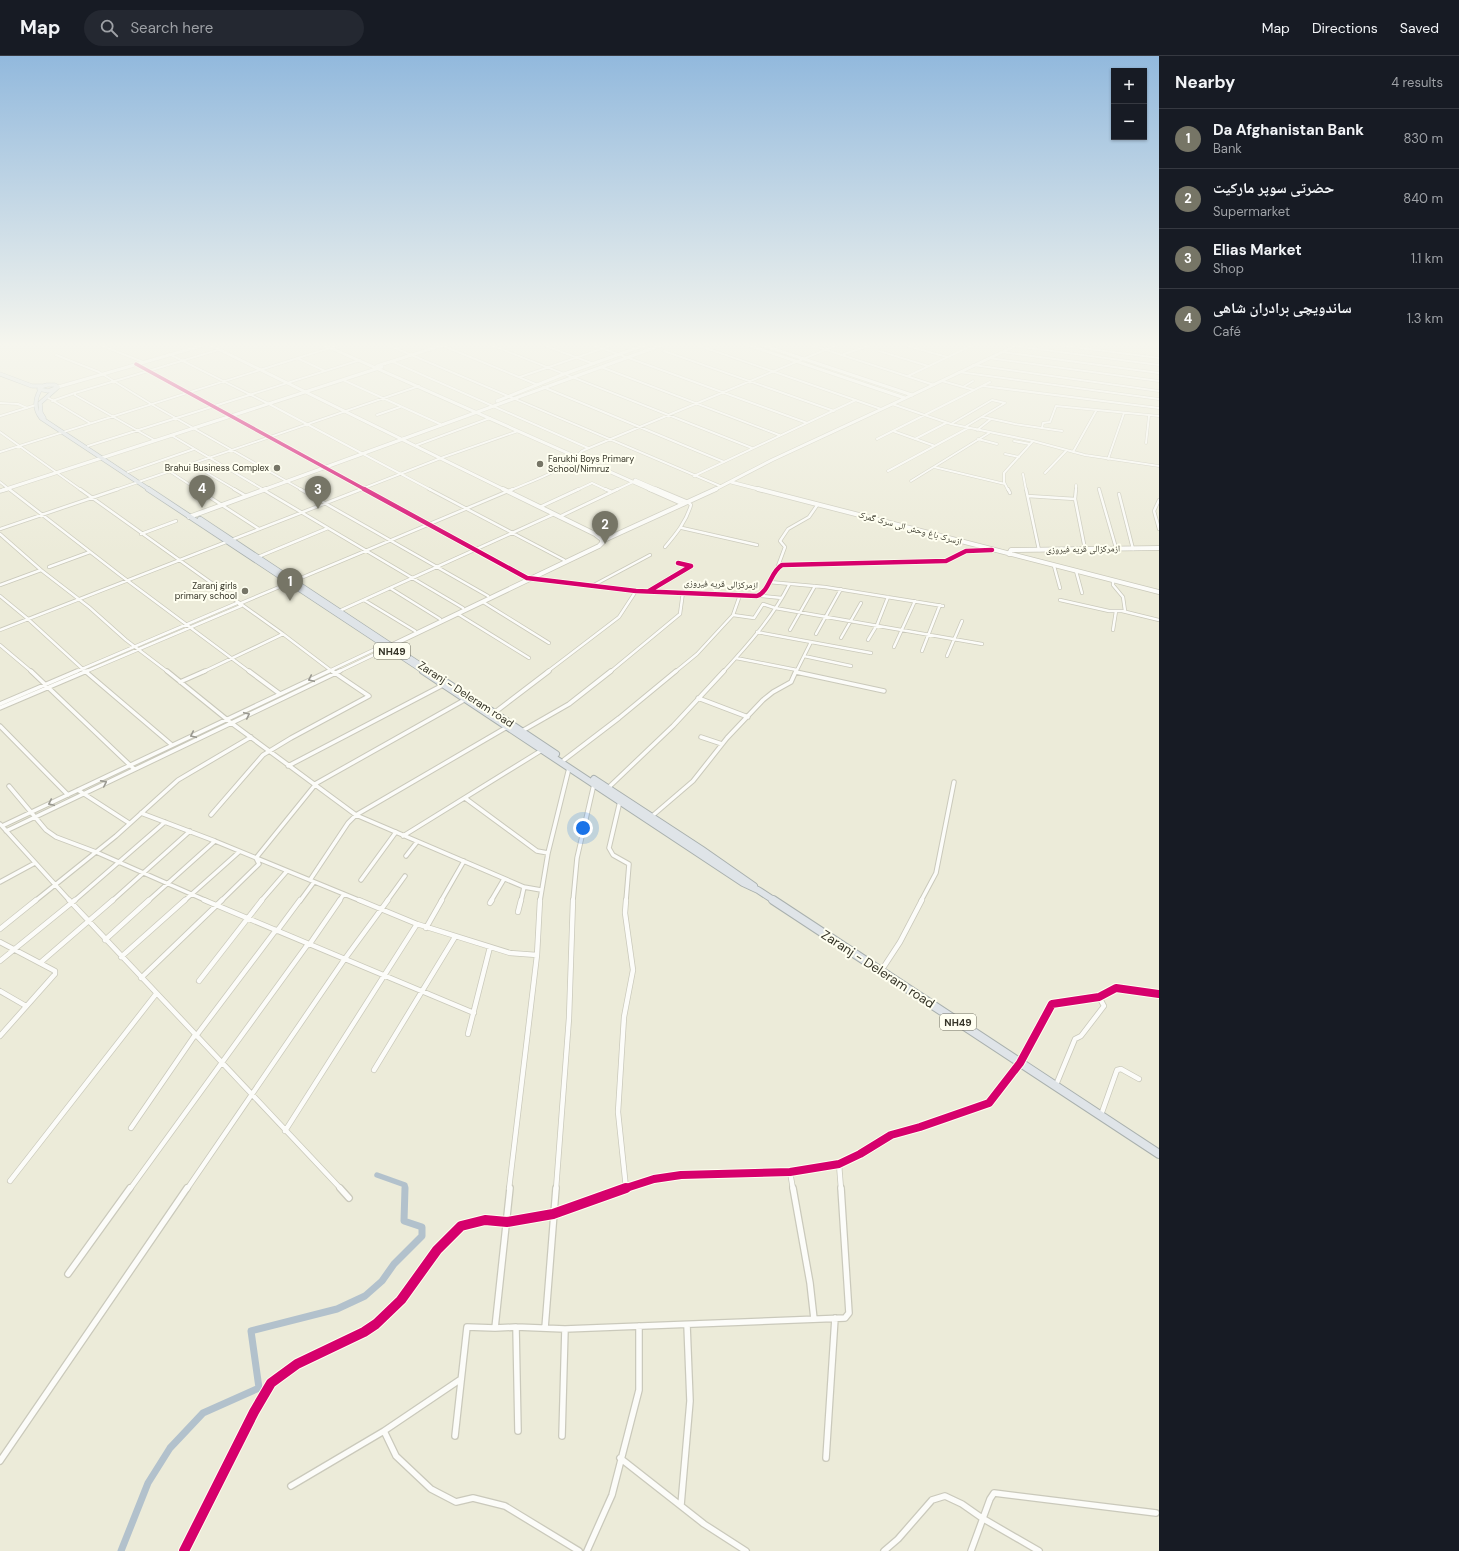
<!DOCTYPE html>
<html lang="en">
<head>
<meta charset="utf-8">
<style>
  body { margin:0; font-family:"DM Sans","Noto Naskh Arabic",sans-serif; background:#242831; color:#f1f3f6 }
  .controls { position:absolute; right:12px; top:12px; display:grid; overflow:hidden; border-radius:0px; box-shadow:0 1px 3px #0004 }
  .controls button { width:36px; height:36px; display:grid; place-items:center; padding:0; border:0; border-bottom:1px solid #363941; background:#171b24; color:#f1f3f6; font:20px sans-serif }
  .you { position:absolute; left:583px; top:772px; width:14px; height:14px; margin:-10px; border:3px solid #fff; border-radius:50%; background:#1a73e8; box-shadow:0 0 0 6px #1a73e833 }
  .badge { display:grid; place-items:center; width:26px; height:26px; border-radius:50%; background:#767566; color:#fff; font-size:13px; font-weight:700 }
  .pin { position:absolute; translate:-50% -33px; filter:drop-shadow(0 1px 2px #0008) }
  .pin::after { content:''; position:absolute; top:21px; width:14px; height:12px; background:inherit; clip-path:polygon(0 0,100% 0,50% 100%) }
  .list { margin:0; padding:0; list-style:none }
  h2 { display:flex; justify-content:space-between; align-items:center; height:52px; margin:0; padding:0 16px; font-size:17px }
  h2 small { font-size:13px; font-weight:400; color:#9ea1a6 }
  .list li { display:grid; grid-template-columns:26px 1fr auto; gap:12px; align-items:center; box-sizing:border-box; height:60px; padding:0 16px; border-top:1px solid #363941 }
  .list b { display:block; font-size:15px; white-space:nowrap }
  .list p { margin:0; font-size:13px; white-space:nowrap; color:#9ea1a6 }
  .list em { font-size:13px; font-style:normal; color:#9ea1a6 }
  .icon { flex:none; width:22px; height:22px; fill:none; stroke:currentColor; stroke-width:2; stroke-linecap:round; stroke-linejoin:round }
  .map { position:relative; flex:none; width:1159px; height:1495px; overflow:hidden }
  header { display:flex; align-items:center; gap:24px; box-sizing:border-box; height:56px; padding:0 20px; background:#171b24; border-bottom:1px solid #363941 }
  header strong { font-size:19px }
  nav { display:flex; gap:22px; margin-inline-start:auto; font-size:14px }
  .search { width:280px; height:36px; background:#242831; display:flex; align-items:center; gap:10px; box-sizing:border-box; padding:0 14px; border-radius:22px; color:#9ea1a6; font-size:15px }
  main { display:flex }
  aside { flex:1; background:#171b24 }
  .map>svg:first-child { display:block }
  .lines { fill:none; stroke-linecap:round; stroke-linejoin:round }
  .canal-far1 { stroke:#b2c1cc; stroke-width:5.5 }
  .canal { stroke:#b2c1cc; stroke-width:7 }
  .minor-far4-casing { stroke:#cac9bb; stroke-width:3 }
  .minor-far3-casing { stroke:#cac9bb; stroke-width:4 }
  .minor-far2-casing { stroke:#cac9bb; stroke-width:5.5 }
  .minor-far1-casing { stroke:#cac9bb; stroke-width:6 }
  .minor-casing { stroke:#cac9bb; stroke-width:8 }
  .tertiary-far1-casing { stroke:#cac9bb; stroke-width:4 }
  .tertiary-casing { stroke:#cac9bb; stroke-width:5 }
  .secondary-far1-casing { stroke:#cac9bb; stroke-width:4 }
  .secondary-casing { stroke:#cac9bb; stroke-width:5.5 }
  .trunk-far3-casing { stroke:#a9b0ae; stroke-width:4.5 }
  .trunk-far2-casing { stroke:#a9b0ae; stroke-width:6 }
  .trunk-far1-casing { stroke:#a9b0ae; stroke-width:8 }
  .trunk-casing { stroke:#a9b0ae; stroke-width:10 }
  .minor-far4 { stroke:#fcfcf9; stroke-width:2 }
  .minor-far3 { stroke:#fcfcf9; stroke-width:2.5 }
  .minor-far2 { stroke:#fcfcf9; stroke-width:3.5 }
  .minor-far1 { stroke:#fcfcf9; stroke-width:4.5 }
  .minor { stroke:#fcfcf9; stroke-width:5.5 }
  .tertiary-far1 { stroke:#fcfcf9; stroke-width:3 }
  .tertiary { stroke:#fcfcf9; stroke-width:3.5 }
  .secondary-far1 { stroke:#fcfcf9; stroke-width:3 }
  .secondary { stroke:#fcfcf9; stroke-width:4 }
  .trunk-far3 { stroke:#dfe4e8; stroke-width:3.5 }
  .trunk-far2 { stroke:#dfe4e8; stroke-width:4.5 }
  .trunk-far1 { stroke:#dfe4e8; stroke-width:6 }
  .trunk { stroke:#dfe4e8; stroke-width:8 }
  .cycleway-far3-casing { stroke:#fffff1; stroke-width:5 }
  .cycleway-far2-casing { stroke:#fffff1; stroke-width:6 }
  .cycleway-far1-casing { stroke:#fffff1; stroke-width:10 }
  .cycleway-casing { stroke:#fffff1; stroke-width:12 }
  .cycleway-far3 { stroke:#d6006c; stroke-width:3.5 }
  .cycleway-far2 { stroke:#d6006c; stroke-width:4.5 }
  .cycleway-far1 { stroke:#d6006c; stroke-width:8 }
  .cycleway { stroke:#d6006c; stroke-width:10 }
  .oneway { stroke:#999890 }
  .poi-dot { fill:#767566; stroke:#fffff1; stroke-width:1.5 }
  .labels { text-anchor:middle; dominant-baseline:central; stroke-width:4; stroke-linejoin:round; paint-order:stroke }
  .far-poi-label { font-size:9px; fill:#363528; stroke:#fffff1; text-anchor:end }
  .far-street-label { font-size:9px; fill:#363528; stroke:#fffff1 }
  .shield { fill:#fffff1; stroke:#727264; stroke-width:1 }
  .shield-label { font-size:10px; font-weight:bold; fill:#363528 }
  .street-label { font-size:11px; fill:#363528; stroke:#fffff1 }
  .near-street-label { font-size:13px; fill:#363528; stroke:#fffff1 }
</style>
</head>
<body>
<header>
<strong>Map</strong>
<div class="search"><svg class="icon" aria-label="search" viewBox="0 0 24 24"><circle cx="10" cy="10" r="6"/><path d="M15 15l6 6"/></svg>Search here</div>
<nav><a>Map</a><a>Directions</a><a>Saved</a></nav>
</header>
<main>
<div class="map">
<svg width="1159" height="1495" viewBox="0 0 1159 1495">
  <rect width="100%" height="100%" fill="#ecebd9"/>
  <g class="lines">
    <!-- canal-far1 -->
    <path class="canal-far1" d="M377,1119L405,1129V1133"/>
    <!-- canal -->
    <path class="canal" d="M121,1495L148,1427L170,1392L203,1357L259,1332L251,1275L337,1253L365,1240L382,1225L394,1208L422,1180V1171L404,1165L405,1132"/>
    <defs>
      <path id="minor-far4" d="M100,289L143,306
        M388,289L720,430
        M441,289L538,329
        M491,289L752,392
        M543,289L594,308
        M593,289L807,367
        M697,289L881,353
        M811,289L934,329
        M904,289L947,301
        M1058,289L1159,302
        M1014,290L1159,309
        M664,295L834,355
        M879,295L928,310
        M1002,296L1159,317
        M169,298L269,348L431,434
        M844,298L872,289
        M56,299L99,316L151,348L302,434
        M297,302L325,315
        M989,302L1159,325
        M391,305L588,392
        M136,308L366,434
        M973,309L1159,335
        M601,311L779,379
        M959,316L1159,343
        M908,320L973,289
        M520,321L613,289
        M343,324L440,368
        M942,325L974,334
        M983,330L1159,352
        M543,331L724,406
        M963,331L973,325
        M47,341L90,367
        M52,345L75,337
        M0,347L18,348L27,352
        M892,348L951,368L1033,385L1085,399L1159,410
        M377,359L400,351
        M0,360L36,349
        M983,361L1015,368L1062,375
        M951,368L992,344L1005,347L965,371
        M1042,372L1043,367L1050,366L1056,350L1159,360
        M977,374L991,363
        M893,375L935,390
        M0,376L81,434
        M171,379L264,434
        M877,383L990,326
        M915,383L946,367
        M978,383L997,388
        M154,384L75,339V337L218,294
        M1014,385L1030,388
        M1146,387L1149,360
        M417,389L490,362
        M88,390L360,304
        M0,396L336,290
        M1073,396L1096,355
        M1005,398L1019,401
        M1108,403L1124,357
        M192,408L236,434
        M934,411L1005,428
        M169,415L198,434
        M888,415L968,372
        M128,416L194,393
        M1045,417L1066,395
        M1023,418L1026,434
        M694,420L856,344
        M911,425L989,377
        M0,426L10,434
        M115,434L419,330
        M359,434L441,402L518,375
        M511,434C537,423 561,416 582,395L837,289
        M577,434L592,427L607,434
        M616,434L633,426
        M1008,434L1004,426V417L1033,385
        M1076,434V429"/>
      <path id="minor-far3" d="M9,433L120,519L250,616
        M80,433L283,578L333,616
        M197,433L259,473
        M234,433L246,440
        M262,433L463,552
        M300,433L488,540
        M364,433L527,522
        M429,433L564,504
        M605,433L612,436
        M1008,433L1010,437
        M1026,433L1039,494
        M1076,433L1075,443L1085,493
        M1099,433L1116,492
        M1119,438L1133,493
        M1028,440L1075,443
        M1159,444L1154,455L1159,473
        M540,451L579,433
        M559,461L618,433
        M682,472L757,489
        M0,473L118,433
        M0,478L41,514L89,551L126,584L168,616
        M141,478L176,465
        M665,491C676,478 686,466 691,449L688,446
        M258,501L328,472
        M778,510L785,491L780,485L788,473L809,461L818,448
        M1054,510L1060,532
        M49,511L90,496
        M1076,515L1082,537
        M1113,525V529L1123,541L1125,555
        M769,526L825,531L943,550
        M0,529L41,514
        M592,530L650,499
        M390,532L440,563
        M649,535L691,510L678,507
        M0,540L28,563L86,616
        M761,540L782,542
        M364,544L415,575
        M1060,544L1109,555H1122L1159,564
        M483,546L549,587
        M239,548L513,433
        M337,556L554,458
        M458,558L529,602
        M733,559L754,562L763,548L775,552L982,588
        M0,574L362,433
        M790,574L815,530
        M1113,574L1116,555
        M757,576L871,597
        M816,578L841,533
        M841,582L861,547
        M868,584L877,569L888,541
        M0,589L32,616
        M894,591L915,545
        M922,595L940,549
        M804,600L851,610
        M947,600L962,565
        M736,602L797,614
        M75,616L237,547
        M85,616L241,550
        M203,616L283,578
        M327,616L384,589
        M338,616L388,592
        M547,616L619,561L636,535
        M610,616L680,558L683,536
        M675,616L697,598L733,559L740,539
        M723,616C747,590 773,561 789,529
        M796,616L811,586"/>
      <path id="minor-far2" d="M31,615L134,713
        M85,615L172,689
        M167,615L230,666L356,759L524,831L541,834
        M249,615L280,638
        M796,616L884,635
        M180,626L205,615
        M698,642L748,661
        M0,648L77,615
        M0,652L87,615
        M494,657L549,615
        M0,670L68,739
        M522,675L569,648L611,615
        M701,681L722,688
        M564,704L619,662L676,615
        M288,710L443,629
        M315,728L466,643
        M9,730L46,774L56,781L96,796L207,845
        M608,732L673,670L724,615
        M78,734L129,767
        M465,742L537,795L548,797
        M620,745L609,792L613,799L629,808L626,845
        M141,757L215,785L361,845
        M211,759L263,699L291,682L369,640L332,615
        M651,761L693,725L727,682L763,644L773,636L791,626L796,615
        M0,768L70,845
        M2,770L329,615
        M6,775L340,615
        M403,780L542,694
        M406,800L417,786
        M310,824L348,767L356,759L507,671
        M361,824L396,776
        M0,826L35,807
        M35,845L116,780L178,724L251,681
        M74,845L165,766
        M112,845L190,775
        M148,845L215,785
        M184,845L239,796
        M221,845L259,808L256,802L315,729
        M261,845L287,815
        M300,845L314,826
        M339,845L344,838
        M387,845L405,820
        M441,845L464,805
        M491,845L504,823
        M521,845L524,831
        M540,845L548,797L569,712
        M573,845L577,802L594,728
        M921,845L936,817L954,726"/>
      <path id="minor-far1" d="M69,844L341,1133
        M204,844L474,957
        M359,844L417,868L510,897L537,899
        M490,847L492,844
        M518,856L521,844
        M426,872L442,844
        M0,873L36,844
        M277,875L300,844
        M105,884L149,844
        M0,886L55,915V918L0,980
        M309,889L340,844
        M121,901L185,844
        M0,905L75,844
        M40,907L113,844
        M881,915L900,886L922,844
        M141,922L222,844
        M199,925L262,844
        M0,935L26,950
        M468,978L490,891
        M196,980L276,874
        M374,1014L455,881
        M1056,1029L1075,983L1081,980L1104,950L1099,941
        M1101,1059L1117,1014L1121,1013L1139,1023
        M131,1072L195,979
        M285,1075L417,868
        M839,1108L841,1133
        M790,1116L793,1133
        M10,1125L156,938
        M626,1132L618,1056L624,961L633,914L625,857L626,844
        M130,1133L308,888
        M187,1133L344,904L388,844
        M509,1133L537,899L540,844
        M556,1133L569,962L573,844
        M623,1133L654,1123L681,1119L790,1116L839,1108L860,1098L891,1079L920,1071L989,1047L1020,1007L1052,948L1099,941L1116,932L1159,938"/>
      <path id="minor" d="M340,1132L349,1142
        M510,1132L495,1272L516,1271L518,1375
        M793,1132L810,1227L814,1263
        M68,1218L130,1132
        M516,1271L565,1273L845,1262L849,1257L841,1132
        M545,1272L556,1132
        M384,1375L396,1400L431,1433L456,1446L473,1442L505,1450L579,1495
        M455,1380L467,1271L495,1272
        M562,1380L565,1273
        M620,1402L704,1468L746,1495
        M826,1402L835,1262
        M0,1405L187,1132
        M291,1430L384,1375L461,1323
        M681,1449L690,1345L687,1269
        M184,1495L254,1356L271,1327L297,1308L364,1276L376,1268L401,1244L437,1194L461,1170L485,1164L507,1166L553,1158L626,1132
        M587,1495L612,1439L639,1334V1270
        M884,1495L898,1483L932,1444L945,1440L962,1448L982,1462L1039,1495
        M971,1495L990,1443L994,1437L1156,1457"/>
      <path id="tertiary-far1" d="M324,289L651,434
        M377,310L443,289
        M912,339L1017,289
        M497,345L564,318L645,289
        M403,383L662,289
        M635,424L658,434
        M3,434L382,311"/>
      <path id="tertiary" d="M649,433L683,448
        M656,433L687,446
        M0,435L7,433
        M527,522L636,535L757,540C770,535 770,516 782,509L946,505L966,495L992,494"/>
      <path id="secondary-far1" d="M210,289L505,434
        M748,289L905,342
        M762,289L912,339
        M58,331L204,289
        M731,426L762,434
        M263,434L403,383
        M714,434L772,404L912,339"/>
      <path id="secondary" d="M758,433L1159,536
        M189,461L266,433
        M602,485L716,433
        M1009,498L1011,494L1159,492
        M388,591L599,490L604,485L595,478L503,433"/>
      <path id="trunk-far3" d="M0,318L32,330H42
        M47,329H55L58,331L48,335L39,333L40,331Z
        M40,334C35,343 34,353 41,362L150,434
        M44,362L41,357L40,347L57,332"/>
      <path id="trunk-far2" d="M148,433L425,616
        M200,463L431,616"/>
      <path id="trunk-far1" d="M423,615L743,827L758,834L775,845
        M429,615L452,630
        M490,654L556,698
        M594,723L701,793L754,830"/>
      <path id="trunk" d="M773,844L1159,1098"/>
    </defs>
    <!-- minor-far4 casing -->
    <use href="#minor-far4" class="minor-far4-casing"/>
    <!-- minor-far3 casing -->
    <use href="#minor-far3" class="minor-far3-casing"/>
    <!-- minor-far2 casing -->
    <use href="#minor-far2" class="minor-far2-casing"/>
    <!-- minor-far1 casing -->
    <use href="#minor-far1" class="minor-far1-casing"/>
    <!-- minor casing -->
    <use href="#minor" class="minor-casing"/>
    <!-- tertiary-far1 casing -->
    <use href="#tertiary-far1" class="tertiary-far1-casing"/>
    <!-- tertiary casing -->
    <use href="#tertiary" class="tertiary-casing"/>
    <!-- secondary-far1 casing -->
    <use href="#secondary-far1" class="secondary-far1-casing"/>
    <!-- secondary casing -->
    <use href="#secondary" class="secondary-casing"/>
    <!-- trunk-far3 casing -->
    <use href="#trunk-far3" class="trunk-far3-casing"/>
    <!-- trunk-far2 casing -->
    <use href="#trunk-far2" class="trunk-far2-casing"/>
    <!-- trunk-far1 casing -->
    <use href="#trunk-far1" class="trunk-far1-casing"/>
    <!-- trunk casing -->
    <use href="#trunk" class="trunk-casing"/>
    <!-- minor-far4 -->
    <use href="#minor-far4" class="minor-far4"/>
    <!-- minor-far3 -->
    <use href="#minor-far3" class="minor-far3"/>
    <!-- minor-far2 -->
    <use href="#minor-far2" class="minor-far2"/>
    <!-- minor-far1 -->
    <use href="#minor-far1" class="minor-far1"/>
    <!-- minor -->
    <use href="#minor" class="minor"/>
    <!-- tertiary-far1 -->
    <use href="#tertiary-far1" class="tertiary-far1"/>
    <!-- tertiary -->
    <use href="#tertiary" class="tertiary"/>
    <!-- secondary-far1 -->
    <use href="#secondary-far1" class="secondary-far1"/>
    <!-- secondary -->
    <use href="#secondary" class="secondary"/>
    <!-- trunk-far3 -->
    <use href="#trunk-far3" class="trunk-far3"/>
    <!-- trunk-far2 -->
    <use href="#trunk-far2" class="trunk-far2"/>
    <!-- trunk-far1 -->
    <use href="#trunk-far1" class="trunk-far1"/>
    <!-- trunk -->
    <use href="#trunk" class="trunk"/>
    <defs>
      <path id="cycleway-far3" d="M136,308L366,434"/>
      <path id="cycleway-far2" d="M364,433L527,522L636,535L757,540C770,535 770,516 782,509L946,505L966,495L992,494
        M649,535L691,510L678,507"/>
      <path id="cycleway-far1" d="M623,1133L654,1123L681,1119L790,1116L839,1108L860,1098L891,1079L920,1071L989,1047L1020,1007L1052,948L1099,941L1116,932L1159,938"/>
      <path id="cycleway" d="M184,1495L254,1356L271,1327L297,1308L364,1276L376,1268L401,1244L437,1194L461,1170L485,1164L507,1166L553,1158L626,1132"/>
    </defs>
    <!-- cycleway-far3 casing -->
    <use href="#cycleway-far3" class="cycleway-far3-casing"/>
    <!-- cycleway-far2 casing -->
    <use href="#cycleway-far2" class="cycleway-far2-casing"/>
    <!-- cycleway-far1 casing -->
    <use href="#cycleway-far1" class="cycleway-far1-casing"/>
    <!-- cycleway casing -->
    <use href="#cycleway" class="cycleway-casing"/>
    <!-- cycleway-far3 -->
    <use href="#cycleway-far3" class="cycleway-far3"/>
    <!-- cycleway-far2 -->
    <use href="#cycleway-far2" class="cycleway-far2"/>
    <!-- cycleway-far1 -->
    <use href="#cycleway-far1" class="cycleway-far1"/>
    <!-- cycleway -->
    <use href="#cycleway" class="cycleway"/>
  </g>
  <!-- one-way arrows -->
  <defs><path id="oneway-chevron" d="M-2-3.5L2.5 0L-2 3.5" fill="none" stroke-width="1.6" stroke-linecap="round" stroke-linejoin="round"/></defs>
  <g class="oneway">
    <use href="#oneway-chevron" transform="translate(311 623) rotate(155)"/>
    <use href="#oneway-chevron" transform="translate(247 659) rotate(-25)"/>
    <use href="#oneway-chevron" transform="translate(193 679) rotate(155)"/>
    <use href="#oneway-chevron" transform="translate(104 727) rotate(-26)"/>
    <use href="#oneway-chevron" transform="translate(51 747) rotate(155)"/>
  </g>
  <!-- sky -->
  <linearGradient id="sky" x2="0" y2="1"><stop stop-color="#92b9dd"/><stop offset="0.58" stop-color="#f6f6ee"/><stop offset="1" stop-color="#f6f6ee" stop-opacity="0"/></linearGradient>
  <rect width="1159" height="498" fill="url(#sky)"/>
  <!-- markers -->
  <g class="poi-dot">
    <circle cx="540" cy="408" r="4"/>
    <circle cx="277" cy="412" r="4"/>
    <circle cx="245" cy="535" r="4"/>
  </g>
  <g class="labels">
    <!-- far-poi labels -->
    <g class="far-poi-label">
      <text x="548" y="403" text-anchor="start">Farukhi Boys Primary<tspan x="548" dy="10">School/Nimruz</tspan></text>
      <text x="269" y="412">Brahui Business Complex</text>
      <text x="237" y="530">Zaranj girls<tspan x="237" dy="10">primary school</tspan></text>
    </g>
    <!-- far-street labels -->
    <g class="far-street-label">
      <text transform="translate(910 472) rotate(15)">ازسرک باغ وحش الی سرک گمرک</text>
      <text transform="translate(1083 493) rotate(-1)">ازمرکزالی قریه فیروزی</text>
      <text transform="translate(721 528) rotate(2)">ازمرکزالی قریه فیروزی</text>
    </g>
    <!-- shield labels -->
    <g class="shield">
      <rect x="374" y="587" width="36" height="16" rx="3"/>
      <rect x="940" y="958" width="36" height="16" rx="3"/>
    </g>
    <g class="shield-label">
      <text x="392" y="595">NH49</text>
      <text x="958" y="966">NH49</text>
    </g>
    <!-- street labels -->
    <g class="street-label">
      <text transform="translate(466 638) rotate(33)">Zaranj - Deleram road</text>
    </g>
    <!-- near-street labels -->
    <g class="near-street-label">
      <text transform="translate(878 913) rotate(33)">Zaranj - Deleram road</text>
    </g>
  </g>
</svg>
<div class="controls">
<button>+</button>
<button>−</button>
</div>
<div class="you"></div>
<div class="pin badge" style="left:290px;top:545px">1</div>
<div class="pin badge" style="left:605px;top:488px">2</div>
<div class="pin badge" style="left:318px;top:453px">3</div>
<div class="pin badge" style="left:202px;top:452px">4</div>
</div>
<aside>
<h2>Nearby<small>4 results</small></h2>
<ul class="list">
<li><span class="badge">1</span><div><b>Da Afghanistan Bank</b><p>Bank</p></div><em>830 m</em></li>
<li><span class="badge">2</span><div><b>حضرتی سوپر مارکیت</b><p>Supermarket</p></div><em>840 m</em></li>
<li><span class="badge">3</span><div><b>Elias Market</b><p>Shop</p></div><em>1.1 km</em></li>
<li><span class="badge">4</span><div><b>ساندویچی برادران شاهی</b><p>Café</p></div><em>1.3 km</em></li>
</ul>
</aside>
</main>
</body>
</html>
